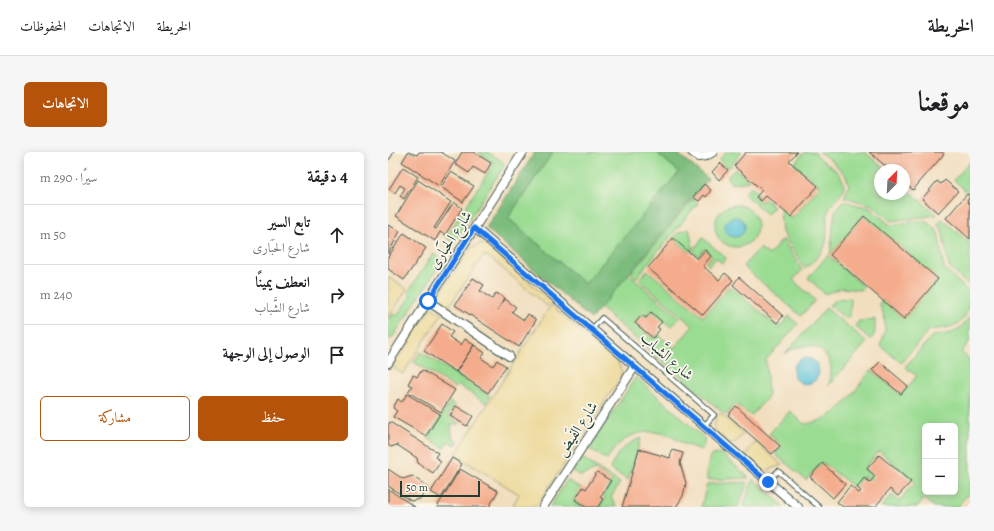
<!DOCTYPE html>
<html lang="ar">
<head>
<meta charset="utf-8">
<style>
  body { margin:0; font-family:Alegreya,Amiri,serif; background:#f6f6f6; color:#202124; direction:rtl }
  .controls { position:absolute; right:12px; bottom:12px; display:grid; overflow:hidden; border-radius:6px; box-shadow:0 2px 10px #0003 }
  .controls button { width:36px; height:36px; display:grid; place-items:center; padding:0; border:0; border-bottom:1px solid #e0e0e0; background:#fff; color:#202124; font:20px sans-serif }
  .compass { position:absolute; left:486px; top:12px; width:36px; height:36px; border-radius:50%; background:#fff; box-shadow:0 2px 10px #0003; rotate:24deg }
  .scale { position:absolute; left:12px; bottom:10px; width:80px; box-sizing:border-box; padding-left:4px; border:2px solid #1f3d34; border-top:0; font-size:11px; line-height:14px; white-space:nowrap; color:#1f3d34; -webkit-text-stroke:3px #fbf7ec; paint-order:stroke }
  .stop { position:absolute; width:12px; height:12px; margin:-9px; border:3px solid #1a73e8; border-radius:50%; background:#fff }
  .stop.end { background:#1a73e8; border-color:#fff; box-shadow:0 1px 4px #0008 }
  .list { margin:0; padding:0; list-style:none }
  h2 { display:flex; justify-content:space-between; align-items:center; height:52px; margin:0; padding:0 16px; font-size:17px }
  h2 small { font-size:13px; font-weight:400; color:#757577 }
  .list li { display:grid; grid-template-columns:26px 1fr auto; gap:12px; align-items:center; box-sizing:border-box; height:60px; padding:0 16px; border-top:1px solid #e0e0e0 }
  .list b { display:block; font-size:15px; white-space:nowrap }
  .list p { margin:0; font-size:13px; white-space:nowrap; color:#757577 }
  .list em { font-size:13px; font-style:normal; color:#757577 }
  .actions { display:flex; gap:8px; padding:12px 16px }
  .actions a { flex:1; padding:9px 0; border:1px solid #b45309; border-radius:6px; text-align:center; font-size:14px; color:#b45309 }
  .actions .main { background:#b45309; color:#fff }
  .icon { flex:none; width:22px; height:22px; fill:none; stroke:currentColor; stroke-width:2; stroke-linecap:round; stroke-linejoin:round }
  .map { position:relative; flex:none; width:582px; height:355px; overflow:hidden; direction:ltr; border-radius:6px }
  header { display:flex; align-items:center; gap:24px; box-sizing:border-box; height:56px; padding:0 20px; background:#fff; border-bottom:1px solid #e0e0e0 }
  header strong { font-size:19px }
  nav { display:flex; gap:22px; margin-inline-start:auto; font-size:14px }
  .intro { display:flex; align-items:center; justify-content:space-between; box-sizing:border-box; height:96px; padding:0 24px }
  h1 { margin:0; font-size:28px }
  .button { padding:10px 18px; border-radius:6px; background:#b45309; color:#fff; font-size:14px; font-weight:700 }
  main { display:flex; gap:24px; padding:0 24px }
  aside { flex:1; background:#fff; border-radius:6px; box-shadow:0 2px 10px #0003 }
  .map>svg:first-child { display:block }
  .green { fill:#9bdc93; stroke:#5d8c64; fill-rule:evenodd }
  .forest { fill:#7cbc7d; stroke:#4e7c58 }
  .sand { fill:#eeda9e; stroke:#868c69 }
  .water { fill:#5ac2d7; stroke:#3c8086 }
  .building { fill:#f4ac8c }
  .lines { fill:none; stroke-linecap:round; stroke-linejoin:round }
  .lane-casing { stroke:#3e5549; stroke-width:6 }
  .street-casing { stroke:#3e5549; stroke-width:10 }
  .lane { stroke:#fff; stroke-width:4 }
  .street { stroke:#fff; stroke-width:8 }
  .route { stroke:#1a73e8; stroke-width:5 }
  .labels { text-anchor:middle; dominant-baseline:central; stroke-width:3.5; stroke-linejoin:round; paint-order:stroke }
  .street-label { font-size:15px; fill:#1f3d34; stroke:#fbf7ec }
</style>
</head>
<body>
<header>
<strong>الخريطة</strong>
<nav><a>الخريطة</a><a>الاتجاهات</a><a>المحفوظات</a></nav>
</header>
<div class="intro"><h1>موقعنا</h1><a class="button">الاتجاهات</a></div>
<main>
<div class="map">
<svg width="582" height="355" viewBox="0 0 582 355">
  <rect width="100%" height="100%" fill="#fbf7ec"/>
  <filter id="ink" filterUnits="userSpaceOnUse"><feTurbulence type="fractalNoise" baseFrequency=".025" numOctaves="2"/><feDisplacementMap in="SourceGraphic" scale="8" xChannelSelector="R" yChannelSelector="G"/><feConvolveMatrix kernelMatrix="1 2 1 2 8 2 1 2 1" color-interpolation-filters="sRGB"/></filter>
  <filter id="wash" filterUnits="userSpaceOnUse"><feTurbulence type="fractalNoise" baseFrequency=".012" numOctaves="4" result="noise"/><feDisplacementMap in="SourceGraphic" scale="16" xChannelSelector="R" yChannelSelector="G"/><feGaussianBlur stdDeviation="0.9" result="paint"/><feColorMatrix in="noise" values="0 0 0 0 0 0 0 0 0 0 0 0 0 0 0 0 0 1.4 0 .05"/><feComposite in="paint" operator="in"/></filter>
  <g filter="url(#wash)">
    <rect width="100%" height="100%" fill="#f1debe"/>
    <!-- green -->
    <path class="green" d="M90,0H100L115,10L116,14L66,91L58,85L106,11Z
      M165,0H268L291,20L197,132L120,66Z
      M338,0H354L341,16L331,8Z
      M416,0H427C433,11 447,14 453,25C463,41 444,47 440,60C437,71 441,86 436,96C432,104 423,111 417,117L394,80L392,57L404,67L432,34L406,12Z
      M431,0H477L498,18H492V42H516V34L549,63L503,69L484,53L456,45L461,33L458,24L443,8Z
      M582,10V43L566,28Z
      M347,17L361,29L343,32L340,24Z
      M363,34L370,41L367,45L373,50L377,47L386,55L379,62L356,42Z
      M305,47L310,51L248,126L243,121Z
      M455,49L482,56L502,73L537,68L550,80L556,116L582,141C581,173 569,175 541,178L513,211L492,193C499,180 499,166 491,152L494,148L516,167L550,127L476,64L442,103L447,59Z
      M327 74a21 21 0 1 1 42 0a21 21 0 1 1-42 0Z
      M554,67L582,91V135L561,115L554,77L549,73Z
      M301,77L305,95L301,100L285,86L291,80Z
      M315,86L338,106L334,111L328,106L321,114L318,111L324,104L317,97L310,104L304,99Z
      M395,87L414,118L405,128L427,148L413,164L355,114L372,96L381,103Z
      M45,102L55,108L4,186L0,187V170L5,162L9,164L23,143L20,140Z
      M440,103L476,135L473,138L454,136L437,142L420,126Z
      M259,118L315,165L342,134L391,176L401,164L410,172L378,208L380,245L363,264L348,252L338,263L212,156L240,122L292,166L283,175L263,158L258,165L253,162L246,171L265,187L269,182L286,196L305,174L251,128Z
      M463,146L462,163L458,167L441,153L450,147Z
      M438,156L479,190L440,234C453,203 423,181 397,202Z
      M582,163V189L573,200L582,208V339L569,355H546L536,347L529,355H493L504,343L511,349L527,330L491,299L476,317L485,324L482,328L476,324L466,335L434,310L418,328L387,302L394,294L381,282L402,259L416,272C450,269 463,243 483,218L513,243L529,224L517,215L544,184C565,181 571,182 582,163ZM537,274H567V340H537Z
      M487,167V180L483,188L467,174L471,169Z
      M33,200L102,244L98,251L70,233L67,236L26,210Z
      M248,225L317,287L314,298C308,296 302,294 296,292C290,289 286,285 280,283C254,274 231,285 219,308L201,297Z
      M62,250L67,253L60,264L72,272H63L64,285L70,289L68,293L61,289L56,296L40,286Z
      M253,286L240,328L222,317C228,301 236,293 253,286Z
      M333,301L361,326L319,328V317L322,304Z
      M194,306L232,331L223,345L229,355H211L217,346L215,344L224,329L208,318L193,324L185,319Z
      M365,327L397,355H355Z
      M179,328L193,336L185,348L197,355H162Z
      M360,330L350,355H313L319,332Z"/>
    <!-- forest -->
    <path class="forest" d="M147,0H165L120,66L197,132L291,20L268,0H288L320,27L203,167L98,76Z"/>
    <!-- sand -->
    <path class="sand" d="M91,92H97L163,149L159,154L100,104H95L60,156L47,148L83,96Z
      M0,125L19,137L0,167Z
      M163,153L230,211L234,220L232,226L148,355H128L125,353L131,342L67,303Z
      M43,155L54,162L15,222L4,215Z
      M332,261L356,281L348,290L341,291L326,278L328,265Z
      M368,290L394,313L375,320L359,306L360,299Z"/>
    <!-- water -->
    <path class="water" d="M337 75a10 10 0 1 1 20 0a10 10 0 1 1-20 0Z
      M405 219a13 13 0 1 1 26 0a13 13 0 1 1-26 0Z"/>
    <g id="blocks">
      <!-- building -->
      <path class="building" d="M20,0L29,3L31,0H53L67,9L51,34L14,10Z
        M74,0H85L103,11L97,22L85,15L81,21L67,12Z
        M358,0H409L401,9L430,34L403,65L378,44L373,49L368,45L374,38L346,14Z
        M481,0H554L556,2L525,38L516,30V18H502Z
        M332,11L340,18L331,28L324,20Z
        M15,15L30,25L16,47L12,44L17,36L12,33L7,41L1,37Z
        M63,20L86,34L75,50L53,35Z
        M30,28L63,50L46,76L48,77L66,50L74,56L57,83L52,80L47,89L8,64Z
        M557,28L570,39L550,61L534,47L549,29L553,32Z
        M316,32L323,38L318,45L316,43L311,49L305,45Z
        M579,42L582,44L579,50L582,52V87L558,66Z
        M476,64L550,127L516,167L442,103Z
        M0,73L12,79L0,102Z
        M16,81L38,96L16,128L0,117V105Z
        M285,86L309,107L317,98L323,104L315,114L331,128L337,121L345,128L315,163L260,116Z
        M351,125L395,164L389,171L345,133Z
        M85,126L96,133L92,139L104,147L108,141L117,146L109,159L117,147L128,155L124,160L136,168L140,162L148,168L131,195L67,153Z
        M263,160L274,170L269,175L272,177L265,186L247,171L254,163L258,166Z
        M54,172L65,180L61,185L73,193L77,187L86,193L68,220L36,199Z
        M86,193L97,201L93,206L105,214L109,208L118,214L100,241L68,220Z
        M492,210L520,234L513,242L484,218Z
        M34,218L67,238L53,260L20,240L24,234L20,232L25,223L29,225Z
        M19,242L52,262L38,284L5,265L9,259L5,256L10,247L14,250Z
        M68,254L85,264L79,274L62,264Z
        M348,254L392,294L384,302L340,263Z
        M2,270L50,301L47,305L53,309L45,321L30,311L29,306L9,293L3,295L0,293V273Z
        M251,297L282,306L284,298L295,301L292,311L298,331L295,344L288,355H234Z
        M491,303L523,330L510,344L502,337L487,355H455L449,350L462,334L471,341L473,339L469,335L476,326L482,330L487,324L479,317Z
        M64,306L74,312L53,346L43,340Z
        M434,311L457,332L445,346L422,325Z
        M0,317L15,327L24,324L40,335L32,347L23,349L0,334Z
        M72,317L110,339L101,355H49Z
        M209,320L223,329L212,345L215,347L210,355H198L187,348L195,335L198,337Z
        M0,337L27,355H0Z"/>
    </g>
  </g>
  <g filter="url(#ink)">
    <use href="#blocks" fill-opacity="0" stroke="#3e5549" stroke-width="1"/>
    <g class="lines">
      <defs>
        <path id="lane" d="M0,5L3,0
          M204,177L214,166L326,263L316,274
          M380,330L390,319L431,355"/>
        <path id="street" d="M304,0L310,5L318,4L325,0
          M87,76L410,355
          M40,149L121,204
          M0,211L135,0
          M155,355L247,214"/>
      </defs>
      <!-- lane casing -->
      <use href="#lane" class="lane-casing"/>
      <!-- street casing -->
      <use href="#street" class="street-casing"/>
      <!-- lane -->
      <use href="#lane" class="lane"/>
      <!-- street -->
      <use href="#street" class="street"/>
    </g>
  </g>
  <g class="lines" filter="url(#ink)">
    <!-- route -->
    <path class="route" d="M40,149L86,76L380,330"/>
  </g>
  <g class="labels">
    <!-- street labels -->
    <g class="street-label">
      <text transform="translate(62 88) rotate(-57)">شارع الحَبَارى</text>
      <text transform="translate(279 204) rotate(41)">شارع الشَّباب</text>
      <text transform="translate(189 277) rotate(-57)">شارع الفَيض</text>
    </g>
  </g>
</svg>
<div class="controls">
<button>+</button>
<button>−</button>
</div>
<svg class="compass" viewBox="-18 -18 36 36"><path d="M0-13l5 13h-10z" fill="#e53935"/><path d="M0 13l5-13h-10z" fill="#757577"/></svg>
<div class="scale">50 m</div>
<div class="stop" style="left:40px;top:149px"></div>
<div class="stop end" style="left:380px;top:330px"></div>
</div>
<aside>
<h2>4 دقيقة<small>سيرًا · 290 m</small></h2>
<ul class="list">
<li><svg class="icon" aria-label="ahead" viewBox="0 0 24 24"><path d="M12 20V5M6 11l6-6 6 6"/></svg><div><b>تابع السير</b><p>شارع الحَبَارى</p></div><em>50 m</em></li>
<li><svg class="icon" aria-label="right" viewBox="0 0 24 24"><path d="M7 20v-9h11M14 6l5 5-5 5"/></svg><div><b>انعطف يمينًا</b><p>شارع الشَّباب</p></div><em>240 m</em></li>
<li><svg class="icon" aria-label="arrive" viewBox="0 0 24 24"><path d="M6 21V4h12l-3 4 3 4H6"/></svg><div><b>الوصول إلى الوجهة</b></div></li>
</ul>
<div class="actions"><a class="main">حفظ</a><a>مشاركة</a></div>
</aside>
</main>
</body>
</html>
